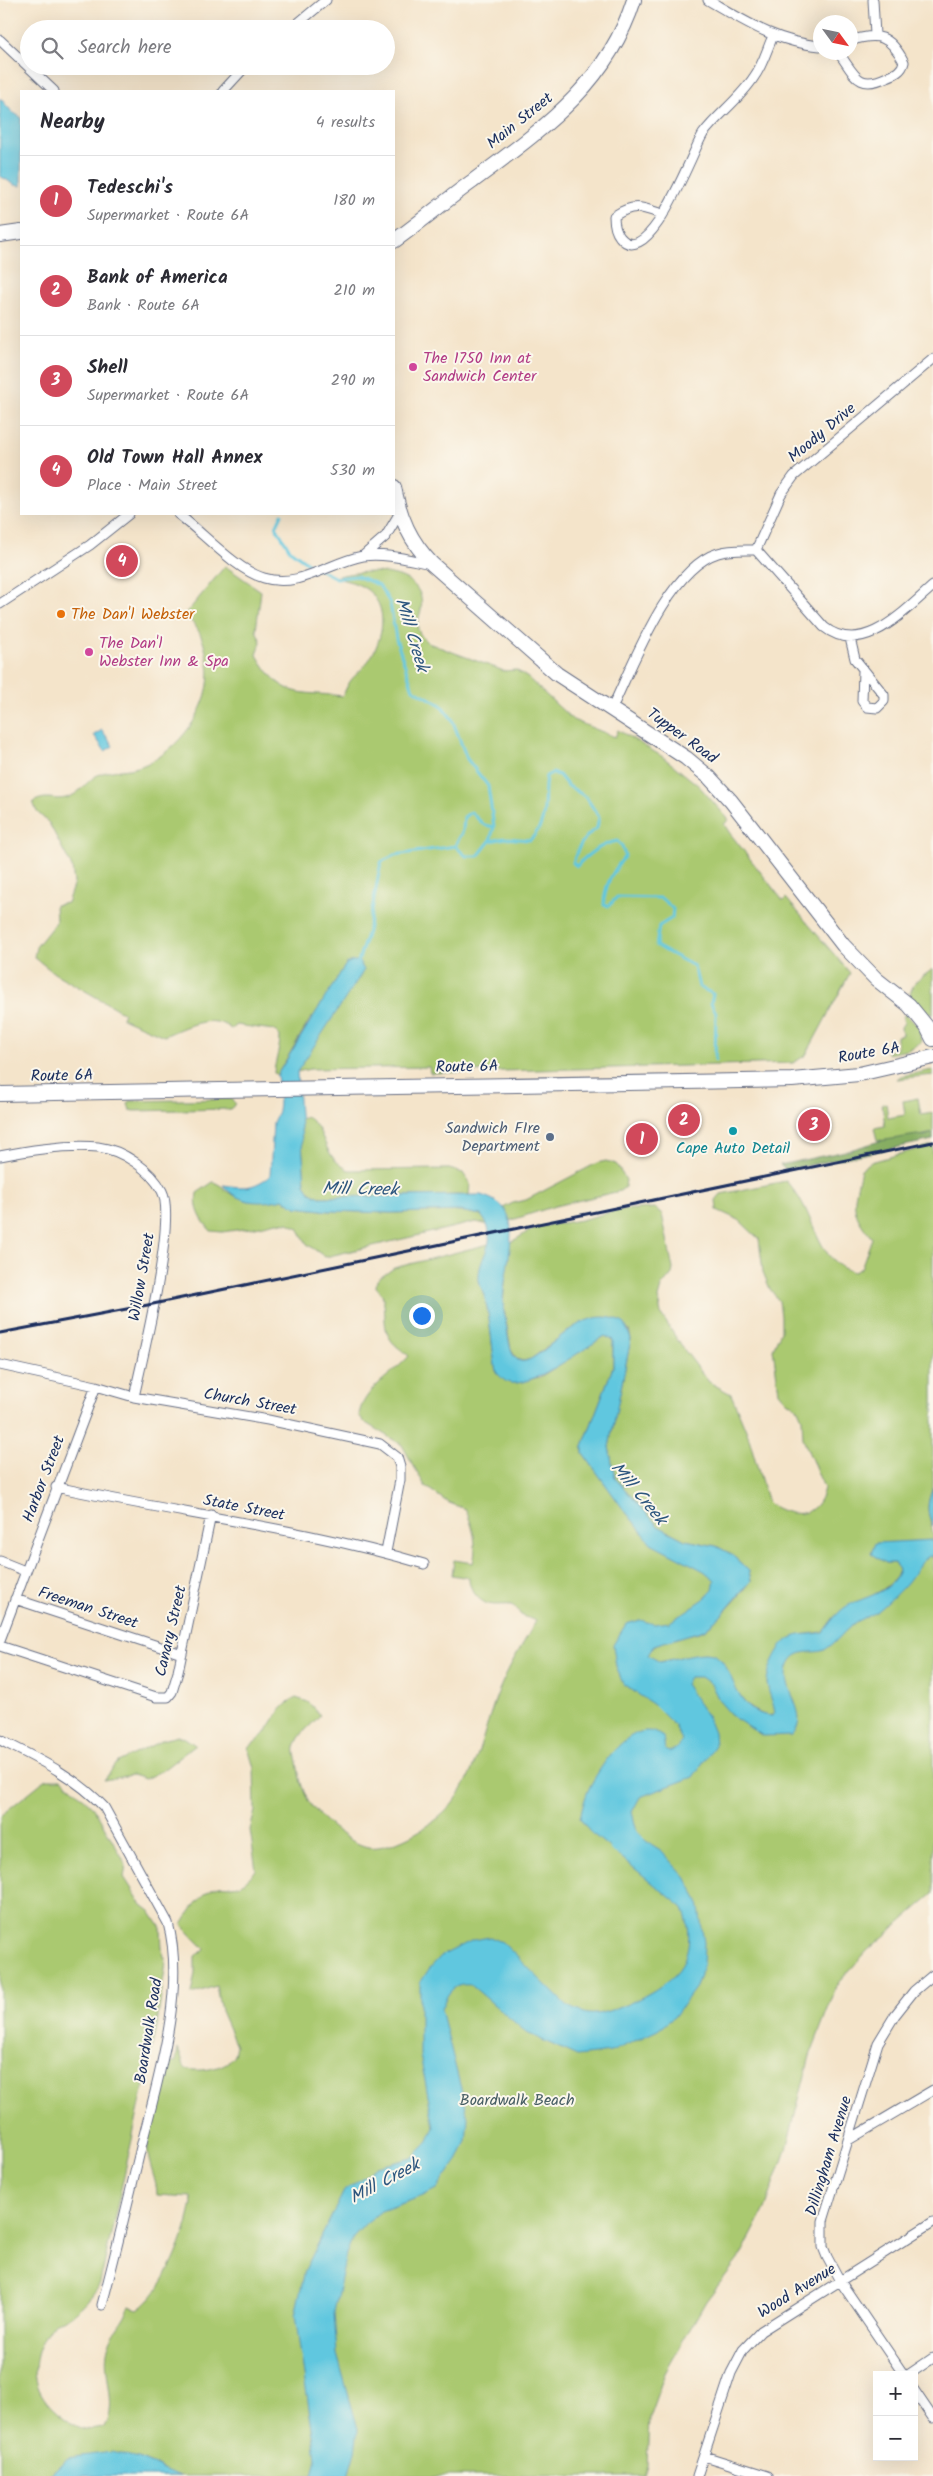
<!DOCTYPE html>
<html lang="en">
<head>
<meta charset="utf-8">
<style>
  body { margin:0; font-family:Kalam,sans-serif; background:#f7f7f7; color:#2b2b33 }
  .controls { position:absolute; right:15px; bottom:15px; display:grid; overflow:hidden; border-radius:0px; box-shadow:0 5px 20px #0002 }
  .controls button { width:45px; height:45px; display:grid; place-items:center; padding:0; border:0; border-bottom:1px solid #e1e1e2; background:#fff; color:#2b2b33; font:25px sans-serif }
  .compass { position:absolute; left:813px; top:15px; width:45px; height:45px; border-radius:50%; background:#fff; box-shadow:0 5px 20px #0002; rotate:123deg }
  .you { position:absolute; left:421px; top:1315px; width:18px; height:18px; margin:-12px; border:4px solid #fff; border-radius:50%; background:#1a73e8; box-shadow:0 0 0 8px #1a73e833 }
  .badge { display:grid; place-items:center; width:32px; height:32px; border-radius:50%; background:#d1495b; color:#fff; font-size:16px; font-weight:700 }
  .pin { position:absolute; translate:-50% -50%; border:2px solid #fff; box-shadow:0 1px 5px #0006 }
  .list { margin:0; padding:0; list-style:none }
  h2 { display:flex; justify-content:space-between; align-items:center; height:65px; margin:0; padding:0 20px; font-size:21px }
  h2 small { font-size:16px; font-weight:400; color:#7c7c81 }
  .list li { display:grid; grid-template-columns:32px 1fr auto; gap:15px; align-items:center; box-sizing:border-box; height:90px; padding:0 20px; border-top:1px solid #e1e1e2 }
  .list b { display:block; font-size:19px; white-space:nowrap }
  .list p { margin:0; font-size:16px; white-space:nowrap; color:#7c7c81 }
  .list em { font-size:16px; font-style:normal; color:#7c7c81 }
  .icon { flex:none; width:28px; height:28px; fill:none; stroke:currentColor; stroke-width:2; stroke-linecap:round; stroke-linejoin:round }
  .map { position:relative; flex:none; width:933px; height:2476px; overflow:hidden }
  .search { position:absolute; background:#fff; box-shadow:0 5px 20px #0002; left:20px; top:20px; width:375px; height:55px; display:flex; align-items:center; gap:12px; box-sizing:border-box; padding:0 18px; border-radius:28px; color:#7c7c81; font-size:19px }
  .panel { position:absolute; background:#fff; box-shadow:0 5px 20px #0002; left:20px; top:90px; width:375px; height:425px; border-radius:0px }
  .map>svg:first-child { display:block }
  .green { fill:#aac970; stroke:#627c67 }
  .forest { fill:#87ad62; stroke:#516e60 }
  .water { fill:#61c7df; stroke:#3e7b9e }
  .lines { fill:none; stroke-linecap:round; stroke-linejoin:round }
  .stream { stroke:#61c7df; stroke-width:3 }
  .street-casing { stroke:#676e84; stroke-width:11 }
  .secondary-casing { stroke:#676e84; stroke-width:16 }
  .street { stroke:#fff; stroke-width:9 }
  .secondary { stroke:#fff; stroke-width:14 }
  .rail { stroke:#1b2f5e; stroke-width:3 }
  .hotel-dot { fill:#d1479c; stroke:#fbf7ec; stroke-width:2 }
  .food-dot { fill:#e8710a; stroke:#fbf7ec; stroke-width:2 }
  .culture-dot { fill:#0f9aa8; stroke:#fbf7ec; stroke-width:2 }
  .service-dot { fill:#5c6f8a; stroke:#fbf7ec; stroke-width:2 }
  .labels { text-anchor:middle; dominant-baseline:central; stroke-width:4; stroke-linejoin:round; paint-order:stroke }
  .street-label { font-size:16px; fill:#1b2f5e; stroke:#fbf7ec }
  .hotel-label { font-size:16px; fill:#b23c85; stroke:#fbf7ec; text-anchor:start }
  .food-label { font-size:16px; fill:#c56008; stroke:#fbf7ec; text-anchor:start }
  .service-label { font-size:16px; fill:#4e5e75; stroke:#fbf7ec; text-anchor:end }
  .culture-label { font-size:16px; fill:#0d838f; stroke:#fbf7ec }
  .park-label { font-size:16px; fill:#465d63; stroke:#fbf7ec }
  .water-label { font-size:18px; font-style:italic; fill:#2c557e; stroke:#fbf7ec }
</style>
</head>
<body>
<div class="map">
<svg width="933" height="2476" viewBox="0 0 933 2476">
  <rect width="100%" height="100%" fill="#fbf7ec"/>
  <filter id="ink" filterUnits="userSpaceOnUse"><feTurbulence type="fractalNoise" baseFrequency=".02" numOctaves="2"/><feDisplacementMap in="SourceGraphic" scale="10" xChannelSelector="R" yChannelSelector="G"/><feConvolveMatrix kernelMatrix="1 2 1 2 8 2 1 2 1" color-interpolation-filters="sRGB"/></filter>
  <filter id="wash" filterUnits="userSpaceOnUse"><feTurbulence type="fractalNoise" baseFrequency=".0096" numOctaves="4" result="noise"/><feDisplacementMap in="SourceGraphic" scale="20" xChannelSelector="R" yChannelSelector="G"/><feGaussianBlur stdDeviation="1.12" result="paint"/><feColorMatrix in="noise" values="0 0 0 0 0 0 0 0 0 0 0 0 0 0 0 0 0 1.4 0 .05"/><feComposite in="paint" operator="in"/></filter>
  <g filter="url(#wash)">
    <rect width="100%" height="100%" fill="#f4e4ca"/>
    <!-- green -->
    <path class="green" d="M225,566L261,591L256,630L261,642L257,655C283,700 298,691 343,696C351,675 355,678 367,663C386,637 391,598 357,584C350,581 342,580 335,577C358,570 413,566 421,597C425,618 407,624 428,643L504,671L516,670L528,678L573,720L615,737L618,730L663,757L699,786L729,820L724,824L729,832L780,897L783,901L786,898L850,973L806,1055L793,1063L430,1073L429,1067L310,1069L297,1072L312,1016L277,1075L274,1073C275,1060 280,1050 280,1036L274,1030L236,1025L231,1029C211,1012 184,1028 164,1036L122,1018L124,1013L54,973L34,957L36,947L56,922L55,905L67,903L74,883L72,867L49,823L37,812L33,802C47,794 53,801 66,798C80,795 87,779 100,774C113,769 128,771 141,766C178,753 215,704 208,664C205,645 201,626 184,616Z
      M933,969V1015L913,1002L910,993L915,982Z
      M905,1014L919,1027L921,1042L908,1050L888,1054L886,1052L897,1048V1036L902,1035L901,1027L904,1023L903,1017Z
      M933,1070V1075L897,1079L901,1076Z
      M918,1098L921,1115L933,1113V1133C920,1136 891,1142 877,1140L874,1128L885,1126L882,1104L886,1103L888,1118L905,1115L903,1101Z
      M231,1099L236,1104L230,1109L134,1111L130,1110L128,1104L130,1101Z
      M307,1117C329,1132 320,1156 349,1170L449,1169L463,1173L470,1184L469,1195L320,1197L310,1192L305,1184L300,1119Z
      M933,1145V1488C922,1513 933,1517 933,1540L875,1544L886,1563H895L899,1570C894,1591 856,1601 838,1614C832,1618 828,1626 823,1632L801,1635L767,1684L774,1701L775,1713C769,1718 763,1715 756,1711C737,1701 732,1681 724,1662L706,1653L660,1662L647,1655C654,1637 686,1637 702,1631C713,1626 744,1592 751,1581L749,1571L731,1554L716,1546L685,1540L658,1526L615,1478L609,1447L631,1339L629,1330H569L531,1359L523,1361L517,1359L511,1350L503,1303L509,1243L537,1227L581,1220L618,1210L655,1208L662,1214L673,1269L672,1274L661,1287L658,1298L661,1314L682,1347L709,1382L731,1394L748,1435L768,1503C790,1518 817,1520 824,1488L803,1439L802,1418L798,1409L787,1401L779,1392L773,1349L781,1331V1316L779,1301L770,1289L763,1272L759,1239L739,1220L717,1210L716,1200L721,1194L786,1181C793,1189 799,1197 804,1206C817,1231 824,1265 854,1272L861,1268L872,1238C848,1210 854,1203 861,1169L871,1162Z
      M606,1161L616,1164L626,1180L625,1187L620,1191L555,1206L509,1221L503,1208L513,1203L526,1200L597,1163Z
      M213,1182C225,1186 225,1192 232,1194C248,1201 266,1202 283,1199L296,1207L330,1211L391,1213L460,1211L481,1215L489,1225L476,1222L325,1257L307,1244L298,1228L288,1223L277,1222L251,1228L222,1232L211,1231C201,1220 194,1208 197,1193Z
      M489,1244L479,1280L487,1303L496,1372L515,1383L540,1377L605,1336L613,1340V1367L583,1446V1453L632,1520L737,1579L648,1640L638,1668L694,1661L737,1706L759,1722L780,1720L778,1670L803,1646L894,1591L914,1559L933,1553V1894L868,1950L838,1983L810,2056L786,2150L765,2209L740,2257L706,2301L665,2373L649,2417L647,2466L644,2476H161L164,2469L138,2458H68L48,2476H0V1816L41,1783L47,1779H62L93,1807L122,1857L126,1867L124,1877L142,1905L150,1911L161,1928L162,1950L166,1962L156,2032L100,2283C93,2297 77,2313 63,2320C61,2321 58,2321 56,2322C49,2327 44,2337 41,2344C28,2374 37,2398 63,2417C78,2428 87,2433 105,2427C119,2403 101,2374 108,2347C112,2331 126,2321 129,2306L138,2309C167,2289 186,2236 192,2203L191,2197L157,2195C157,2180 149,2167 148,2153C146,2123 161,2093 167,2065L176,2061L178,2049L185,2068C196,2073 225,2069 233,2057C235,2054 235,2048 236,2045L221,2011L216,1986L191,1994L195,1973V1956L205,1949L182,1925C190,1911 203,1890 219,1886C223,1885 228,1886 231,1886C243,1886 249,1878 256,1870L250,1830L255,1811L254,1768L248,1748C253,1743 260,1739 264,1734C275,1720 279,1706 296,1698L308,1702L320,1715C311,1726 299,1733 295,1747C294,1752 296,1758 297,1762C299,1775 301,1787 307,1798C316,1817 348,1843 368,1847C389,1851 432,1826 446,1811C479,1778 483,1723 503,1681C512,1660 525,1641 536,1621L521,1615L513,1605C505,1604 495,1606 488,1604C478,1601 468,1587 469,1578L452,1575L454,1560L473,1563C478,1544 473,1525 465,1509L447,1502L425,1486L402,1445L364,1422L359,1415C363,1389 394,1374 409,1356C403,1351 395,1346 391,1340C379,1324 391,1300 376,1287L377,1280L394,1268Z
      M177,1736L185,1738L195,1745L163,1770L145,1779L132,1775L104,1780L118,1762L163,1740Z"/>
    <!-- forest -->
    <path class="forest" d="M933,1133V1140L786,1170L780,1165L850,1150L880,1141L917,1135L924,1136Z"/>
    <!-- water -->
    <path class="water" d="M0,98L13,113L21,117V186L15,185L0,176Z
      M102,730L113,746L105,751L94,735Z
      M352,961H359L364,970L297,1072L305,1184L310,1192L320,1197L481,1195C492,1199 503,1203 508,1215C517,1234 503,1279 503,1302C503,1313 507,1325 508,1336C510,1344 510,1355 518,1360C538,1372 580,1294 625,1324L631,1339L609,1447L615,1478L658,1526L685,1540L716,1546L731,1554L749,1571L751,1581L720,1617L704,1630L654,1645L648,1655L660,1662C675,1659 692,1653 706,1653C738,1654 726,1713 772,1716L775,1713C774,1703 768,1693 767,1683C767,1669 779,1642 793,1637C802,1633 814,1635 823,1632C830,1623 837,1612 847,1606C865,1596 893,1593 899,1570L895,1563H886L871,1554L875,1543L933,1540V1557L929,1556C918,1564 914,1575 905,1585C897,1593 887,1604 878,1611C869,1617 859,1619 851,1626C842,1633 836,1643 826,1649C816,1656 795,1645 788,1667C781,1691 812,1714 792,1735L763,1736L733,1717L720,1702L711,1684L701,1677H689L685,1684L708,1718L714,1733L715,1745L693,1777L640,1797L632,1812L637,1832L646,1841L662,1851L684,1875L698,1901L704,1943L703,1965L696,1987L674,2017L658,2030L611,2052L577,2056L527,2033L471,1985C452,1983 448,1993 441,2009L468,2117L466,2141L458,2159L438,2188L423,2196L381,2211L366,2223L353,2237L346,2254L334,2312L337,2354L358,2429L355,2452L348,2476H312L316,2459L314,2442L295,2315L305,2270L344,2191L377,2167L412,2158L427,2143L434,2127L420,2055V1983L429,1969L441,1956L473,1940L490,1937L502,1942L566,2005C575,2010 584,2015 595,2014C616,2013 672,1985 681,1967C691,1946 691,1929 683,1908L589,1831L580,1818C583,1806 586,1792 593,1781C605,1759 636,1715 663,1737L665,1750L669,1752L677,1748L682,1740L675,1726L654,1705L623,1684L616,1666L613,1645L626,1624L640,1620L654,1624L670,1622L704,1599L713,1590L715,1580L704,1571L651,1543L621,1506L583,1453V1446L613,1367V1340L605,1336C586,1347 528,1391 507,1382C503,1380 499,1375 496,1372C492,1349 491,1325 486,1303C485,1295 480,1288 479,1280C477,1255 502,1242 481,1215L460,1211L391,1213L330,1211L296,1207L283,1199C261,1204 239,1205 223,1185C245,1188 252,1189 270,1176L273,1123C282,1108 279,1092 277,1075L346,964Z
      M933,1488V1526C926,1512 927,1503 933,1488Z
      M112,2452L138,2458L180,2476H48L68,2458Z"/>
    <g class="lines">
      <!-- stream -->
      <path class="stream" d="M282,514L276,527L290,550L309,564L336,578L357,576L379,585L390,603L396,639L413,689L441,705L452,719L467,759L488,786L494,827L490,841L478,856H466L455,846L395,855L381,862L368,931L358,962
        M490,841L505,838L530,840C550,821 542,801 546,776L552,773L559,775L567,785L586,797L599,817L597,828C584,836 577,848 573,863L577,866C587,854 602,844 617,841L622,846L625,856C613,871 604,886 604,905L609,906L617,897L661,898L673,909L672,918L659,926L656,946L694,966L699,987L713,994L711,1003L716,1013L715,1060
        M455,846L463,831L464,817L471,812L484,825L494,827
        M610,1844L612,1850L621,1855"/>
    </g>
  </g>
  <g filter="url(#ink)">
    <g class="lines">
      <defs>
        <path id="street" d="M708,0C746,22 776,42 820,46
          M873,0L875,35
          M291,29L326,0
          M0,40L54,91
          M838,52C855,74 857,91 887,77C895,74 902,71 904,62C890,35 878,32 850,41
          M223,91L246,66
          M662,214C641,207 634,203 614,216C614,223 615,231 620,237C649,274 693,149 703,134C718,114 740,99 754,77C763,65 767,49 773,36
          M178,514C202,532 236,570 264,578C299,589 330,562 363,556C386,553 410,560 432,564
          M756,550L781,494L794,476L933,359
          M363,556L386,536L399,514
          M0,604L90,545L129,514
          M850,638L855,659L884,695V701L877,708L867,707L862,701L863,671
          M612,708C633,664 669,568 718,553C731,549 743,550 756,550L824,627C863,658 905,610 933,586
          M0,1156C30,1150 68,1144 98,1147C123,1150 151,1170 162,1191C177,1219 142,1360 134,1397
          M0,1365L96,1386L134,1397L268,1420L380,1444L397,1457L400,1467V1480L386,1552
          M56,1487C179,1514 303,1528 424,1564
          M0,1561L25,1571
          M15,1599L182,1654
          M0,1640L96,1386
          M0,1646L156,1697H168L172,1692L178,1672L211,1515
          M0,1740C38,1759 75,1776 104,1807L168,1923C186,1989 158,2079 142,2143C129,2197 116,2252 102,2305
          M850,2139L933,2090
          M904,2375L840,2281L827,2257L823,2247V2221L878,2043L895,2015L914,1991L933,1975
          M908,2375L933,2358
          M914,2390L933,2418
          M704,2456L768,2476
          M697,2476L731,2373L743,2350L761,2331L933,2222"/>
        <path id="secondary" d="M0,235L21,232
          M394,241C421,222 446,200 473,181C541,130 607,85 634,0
          M394,487C400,518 410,541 432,564L557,674L686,758L709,777L731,801L843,945L876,979L909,1005L927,1027L933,1039
          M0,1094L792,1080L859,1074L933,1057"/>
      </defs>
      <!-- street casing -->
      <use href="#street" class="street-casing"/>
      <!-- secondary casing -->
      <use href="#secondary" class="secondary-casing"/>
      <!-- street -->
      <use href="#street" class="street"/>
      <!-- secondary -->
      <use href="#secondary" class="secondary"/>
      <!-- rail -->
      <path class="rail" d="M0,1333L153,1304L933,1142"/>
    </g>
  </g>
  <!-- markers -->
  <g class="hotel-dot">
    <circle cx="413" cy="367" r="5"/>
    <circle cx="89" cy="652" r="5"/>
  </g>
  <circle class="food-dot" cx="61" cy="614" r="5"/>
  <circle class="culture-dot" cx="733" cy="1131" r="5"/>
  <circle class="service-dot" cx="550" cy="1137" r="5"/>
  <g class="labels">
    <!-- street labels -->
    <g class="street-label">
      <text transform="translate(520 121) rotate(-39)">Main Street</text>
      <text transform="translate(822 433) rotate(-40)">Moody Drive</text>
      <text transform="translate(682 736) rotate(36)">Tupper Road</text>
      <text transform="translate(869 1053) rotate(-10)">Route 6A</text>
      <text transform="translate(467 1067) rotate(-1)">Route 6A</text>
      <text transform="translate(62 1076) rotate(-1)">Route 6A</text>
      <text transform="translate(142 1277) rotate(-80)">Willow Street</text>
      <text transform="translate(250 1402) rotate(10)">Church Street</text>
      <text transform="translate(44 1479) rotate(-69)">Harbor Street</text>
      <text transform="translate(244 1508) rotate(11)">State Street</text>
      <text transform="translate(88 1608) rotate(18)">Freeman Street</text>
      <text transform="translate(171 1631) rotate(-77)">Canary Street</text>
      <text transform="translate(149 2031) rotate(-81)">Boardwalk Road</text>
      <text transform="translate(829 2156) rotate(-73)">Dillingham Avenue</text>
      <text transform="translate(797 2291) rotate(-32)">Wood Avenue</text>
    </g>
    <!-- hotel labels -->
    <g class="hotel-label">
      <text x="423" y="358">The 1750 Inn at<tspan x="423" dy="18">Sandwich Center</tspan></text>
      <text x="99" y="643">The Dan'l<tspan x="99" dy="18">Webster Inn &amp; Spa</tspan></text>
    </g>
    <!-- food labels -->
    <g class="food-label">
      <text x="71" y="614">The Dan'l Webster</text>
    </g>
    <!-- service labels -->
    <g class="service-label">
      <text x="540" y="1128">Sandwich FIre<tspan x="540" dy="18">Department</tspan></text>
    </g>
    <!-- culture labels -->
    <g class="culture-label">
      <text x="733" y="1148">Cape Auto Detail</text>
    </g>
    <!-- park labels -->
    <g class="park-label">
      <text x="517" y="2100">Boardwalk Beach</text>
    </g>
    <!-- water labels -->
    <g class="water-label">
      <text transform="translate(411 635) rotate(73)">Mill Creek</text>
      <text transform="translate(360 1190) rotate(1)">Mill Creek</text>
      <text transform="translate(638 1494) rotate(50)">Mill Creek</text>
      <text transform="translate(385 2182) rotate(-28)">Mill Creek</text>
    </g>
  </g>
</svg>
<div class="controls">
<button>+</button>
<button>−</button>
</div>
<svg class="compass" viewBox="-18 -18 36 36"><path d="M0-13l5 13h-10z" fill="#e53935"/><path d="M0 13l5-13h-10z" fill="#7c7c81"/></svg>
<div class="you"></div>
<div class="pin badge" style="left:642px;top:1139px">1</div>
<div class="pin badge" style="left:684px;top:1120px">2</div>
<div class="pin badge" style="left:814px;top:1125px">3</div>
<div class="pin badge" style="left:122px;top:561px">4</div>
<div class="search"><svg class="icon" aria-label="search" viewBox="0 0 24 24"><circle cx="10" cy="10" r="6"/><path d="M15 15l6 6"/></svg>Search here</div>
<section class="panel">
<h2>Nearby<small>4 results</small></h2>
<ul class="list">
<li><span class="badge">1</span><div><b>Tedeschi's</b><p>Supermarket · Route 6A</p></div><em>180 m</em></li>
<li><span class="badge">2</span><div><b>Bank of America</b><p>Bank · Route 6A</p></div><em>210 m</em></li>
<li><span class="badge">3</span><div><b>Shell</b><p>Supermarket · Route 6A</p></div><em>290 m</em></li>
<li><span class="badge">4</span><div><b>Old Town Hall Annex</b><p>Place · Main Street</p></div><em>530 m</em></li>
</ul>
</section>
</div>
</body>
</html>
